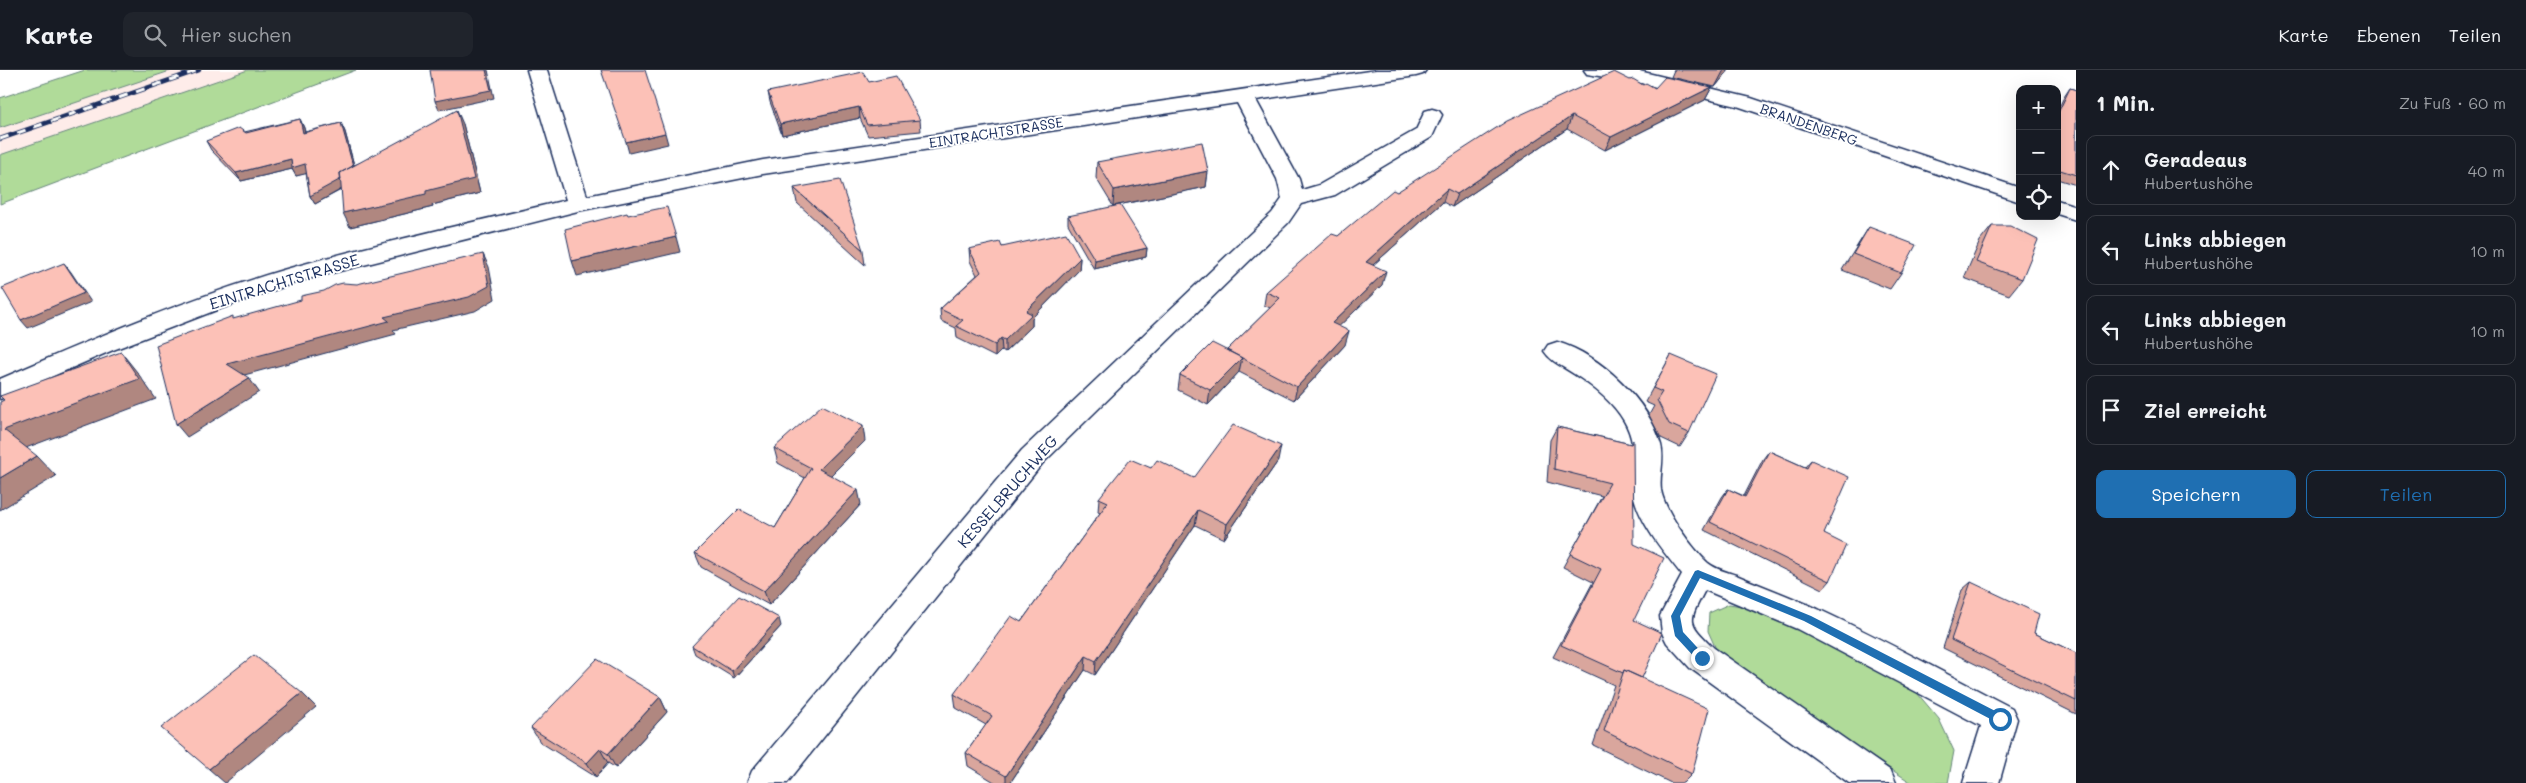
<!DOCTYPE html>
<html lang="de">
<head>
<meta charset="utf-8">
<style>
  body { margin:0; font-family:Mali,sans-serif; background:#20242c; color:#f1f3f6 }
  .controls { position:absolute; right:15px; top:15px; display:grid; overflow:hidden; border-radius:10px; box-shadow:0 5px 20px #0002 }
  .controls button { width:45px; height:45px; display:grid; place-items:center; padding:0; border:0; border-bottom:1px solid #363941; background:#171b24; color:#f1f3f6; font:25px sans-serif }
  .stop { position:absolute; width:15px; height:15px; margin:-11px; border:4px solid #1f6fb2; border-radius:50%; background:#fff }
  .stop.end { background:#1f6fb2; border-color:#fff; box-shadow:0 1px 5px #0008 }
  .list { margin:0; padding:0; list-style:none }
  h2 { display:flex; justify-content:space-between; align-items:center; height:65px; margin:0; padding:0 20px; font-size:21px }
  h2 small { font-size:16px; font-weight:400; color:#9ea1a6 }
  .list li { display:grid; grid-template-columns:32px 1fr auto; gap:15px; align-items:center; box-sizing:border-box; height:70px; margin:0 10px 10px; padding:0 10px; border:1px solid #363941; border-radius:10px }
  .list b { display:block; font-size:19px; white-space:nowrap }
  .list p { margin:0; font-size:16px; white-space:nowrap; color:#9ea1a6 }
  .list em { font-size:16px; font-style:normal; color:#9ea1a6 }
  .actions { display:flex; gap:10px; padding:15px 20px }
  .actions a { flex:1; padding:11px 0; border:1px solid #1f6fb2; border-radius:10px; text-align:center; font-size:18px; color:#1f6fb2 }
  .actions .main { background:#1f6fb2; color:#fff }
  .icon { flex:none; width:28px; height:28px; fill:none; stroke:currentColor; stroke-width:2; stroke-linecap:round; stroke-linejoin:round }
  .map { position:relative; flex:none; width:2076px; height:713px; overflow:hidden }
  header { display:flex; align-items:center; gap:30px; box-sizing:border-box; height:70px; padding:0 25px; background:#171b24; border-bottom:1px solid #363941 }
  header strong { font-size:24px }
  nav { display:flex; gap:28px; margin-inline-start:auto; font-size:18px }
  .search { width:350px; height:45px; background:#20242c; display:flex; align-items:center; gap:12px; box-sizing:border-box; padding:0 18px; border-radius:10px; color:#9ea1a6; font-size:19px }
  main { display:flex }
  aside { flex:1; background:#171b24 }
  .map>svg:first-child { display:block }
  .built { fill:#feece9 }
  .green { fill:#b0db99; stroke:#66857c }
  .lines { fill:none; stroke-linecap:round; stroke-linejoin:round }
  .minor-casing { stroke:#1b2f5e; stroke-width:3 }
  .minor { fill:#fff; fill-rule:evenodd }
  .rail-casing { stroke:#1b2f5e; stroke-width:4.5 }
  .rail { stroke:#fff; stroke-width:3; stroke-dasharray:9; stroke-linecap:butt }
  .wall { fill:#d9a69d; stroke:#1b2f5e }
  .shaded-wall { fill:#b08780; stroke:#1b2f5e }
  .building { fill:#fcc1b7; stroke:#1b2f5e }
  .route { fill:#1f6fb2 }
  .labels { text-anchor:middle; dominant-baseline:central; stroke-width:4; stroke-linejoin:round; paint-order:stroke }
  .far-street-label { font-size:14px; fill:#1b2f5e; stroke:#fff }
  .street-label { font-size:16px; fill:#1b2f5e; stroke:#fff }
</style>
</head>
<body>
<header>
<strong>Karte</strong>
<div class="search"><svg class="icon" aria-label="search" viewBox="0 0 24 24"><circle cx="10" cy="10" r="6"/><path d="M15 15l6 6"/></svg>Hier suchen</div>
<nav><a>Karte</a><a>Ebenen</a><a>Teilen</a></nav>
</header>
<main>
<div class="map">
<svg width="2076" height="713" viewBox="0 0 2076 713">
  <rect width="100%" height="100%" fill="#fff"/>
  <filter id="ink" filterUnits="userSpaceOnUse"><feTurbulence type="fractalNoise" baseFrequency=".02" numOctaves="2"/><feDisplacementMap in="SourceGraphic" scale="10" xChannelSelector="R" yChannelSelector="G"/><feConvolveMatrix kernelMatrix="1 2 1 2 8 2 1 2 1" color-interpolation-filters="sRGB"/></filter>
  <g filter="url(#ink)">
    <!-- built -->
    <path class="built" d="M173,0H248L0,85V58Z"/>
    <!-- green -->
    <path class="green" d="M85,0H173L0,58V28Z
      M248,0H356L0,134V85Z
      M1729,534L1754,538L1912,617L1939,649L1954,681L1948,713H1912L1795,637L1716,579L1708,561L1709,543Z"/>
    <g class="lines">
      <defs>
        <path id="minor" d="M527,0H547L587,126L763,90L1376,0H1426L1423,4L1416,6L1256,30L1299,109L1302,120L1319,115L1416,60L1425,41L1432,39L1439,41L1442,45L1432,67L1335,125L1301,134L1288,153L1042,394L787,713H747L752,701L1022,380L1272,143L1282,129L1277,109L1237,33L763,104L578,141L300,211L214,241L113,280L0,329V309C92,269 186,229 283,200C376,173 471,153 566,130Z
          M1584,0H1635L1751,28L2020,118V132L1737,36L1635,12L1587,4Z
          M2057,130L2076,136V150L2057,144Z
          M1557,272C1601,285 1649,331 1661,375C1665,390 1659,405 1661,420C1665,442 1692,478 1708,493C1715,499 1727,502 1736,505C1764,517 1792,527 1820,540C1885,570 1948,605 2012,638L2017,649L1999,713H1963L1981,656L1797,559L1705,520C1688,553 1687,551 1714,578L1891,701L1896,713H1849L1690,598L1667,573L1662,563L1660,546L1682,505C1663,481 1639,453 1633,423C1628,396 1640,379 1624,351C1613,332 1593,316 1574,304C1564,297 1551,292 1544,281L1548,275Z"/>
      </defs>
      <!-- minor casing -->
      <use href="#minor" class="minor-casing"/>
      <!-- minor -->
      <use href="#minor" class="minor"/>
      <defs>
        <path id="rail" d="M0,69L199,0"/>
      </defs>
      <!-- rail casing -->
      <use href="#rail" class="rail-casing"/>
      <!-- rail -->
      <use href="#rail" class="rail"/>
    </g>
    <!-- wall -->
    <path class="wall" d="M1674,0H1729L1715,17L1671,7Z
      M1630,10L1655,18L1712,17L1705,30L1605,80L1567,59L1452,137L1443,132L1373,195L1382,215L1339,256L1345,275L1294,330L1239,302L1208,335L1178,320L1180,305L1227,280L1270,238L1264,235L1266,222L1338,166L1397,122Z
      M869,12L920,50L921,61L868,66L860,48L782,65L770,32L768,22Z
      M2070,18L2076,20V115L2057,109V41L2064,27Z
      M300,49L304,58L305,62L341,53L345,62L354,95L463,54L480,123L432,135L433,137L350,157L341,120L315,134L310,126L306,103L296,106L292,99L241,111L211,80L206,71Z
      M1097,92L1208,101L1206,117L1113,136L1096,108Z
      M794,118L863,180L865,195L797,133Z
      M1068,146L1147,178L1146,187L1094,199L1068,154Z
      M1992,156L2022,209L2009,225L1964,208L1980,171Z
      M1869,157L1901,203L1890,219L1842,200Z
      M1002,177L1080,188L1079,200L1032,248V256L1005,282L1002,280L995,287L957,268L956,258L941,251L940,239L977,205L970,191L969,179Z
      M1671,285L1689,363L1680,377L1661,368L1649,345L1654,336L1645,332Z
      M1557,357L1631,374L1634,550L1642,608L1692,704L1683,713H1671L1593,675L1614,615L1553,587L1593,512L1563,497L1602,426L1547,412L1550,370Z
      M865,371L830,405L861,434L769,535L701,497L695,483L775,458L805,408L778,393L774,378Z
      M1769,381L1805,397L1811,390L1824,464L1830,511L1823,519L1704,460L1722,427L1728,419L1744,426L1763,389Z
      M1278,391L1224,469L1195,455L1095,605L1085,600L1010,713H996L968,696L966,683L986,655L956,638L954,624L1021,552L1100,443L1098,442L1099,428L1151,398L1194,408Z
      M1971,512L2034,563L2076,583V644L1943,578L1962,520Z
      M781,556L734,608L695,584L692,576Z
      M660,627L667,642L616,698L608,693L596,707L540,672L531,658Z"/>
    <!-- shaded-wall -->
    <path class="shaded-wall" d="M486,0H488L494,28L439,40L435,31Z
      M1724,0H1729L1715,17Z
      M1712,17L1705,30L1605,80L1611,67Z
      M859,37L860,48L782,65L780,54Z
      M457,40L463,54L480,123L432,135L433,137L350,157L343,143L426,121Z
      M1572,46L1567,59L1452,137L1457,124Z
      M300,49L304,58L307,71L303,63Z
      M341,53L345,62L358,110L315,134L310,126Z
      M665,63L668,74L629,83L626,72Z
      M291,89L305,94L309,103L296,106L292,99L241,111L236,103Z
      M1208,101L1206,117L1113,136L1114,120Z
      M1447,119L1443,132L1362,205L1366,192Z
      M676,167L680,182L577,206L572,191Z
      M1147,178L1146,187L1094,199L1095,190Z
      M483,184L489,197L495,229L475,241L393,260L396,264L237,307L227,294L384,247Z
      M1080,188L1079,200L1032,248V256L1005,282V270L1026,241Z
      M64,193L71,202L91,232L28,258L21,250Z
      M1386,201L1382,215L1328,267L1332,253Z
      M1349,261L1345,275L1294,330L1297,317Z
      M1001,268L1002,280L995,287V275Z
      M121,282L137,302L156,329L23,379L4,360Z
      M1242,288L1239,302L1208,335L1210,320Z
      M249,308L259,322L187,367L176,354Z
      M863,356L865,371L822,414L819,399Z
      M1281,376L1278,391L1224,469L1227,454Z
      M37,386L56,406L0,440V408Z
      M858,420L861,434L769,535L764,521Z
      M1198,440L1195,455L1095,605L1096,591Z
      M779,548L781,556L734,608L732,601Z
      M1086,586L1085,600L1010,713H1006V706Z
      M302,623L316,637L225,713L209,699Z
      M660,627L667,642L616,698L608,684Z
      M600,679L608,693L596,707L587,693Z"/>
    <!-- building -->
    <path class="building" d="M430,0H486L491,20L435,31Z
      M601,0H645L665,63L626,72Z
      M863,2L869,12L896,6L920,50L867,55L859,37L780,54L768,22Z
      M1614,2L1630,10L1633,9L1643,15L1646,13L1655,18L1665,7L1712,17L1611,67L1572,46L1457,124L1447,119L1366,192L1386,201L1332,253L1349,261L1297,317L1227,280L1280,228L1266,222L1332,164L1338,166L1393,120L1397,122L1507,51Z
      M2070,18L2076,20V105L2057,99V45Z
      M457,40L474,109L426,121V124L343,143L340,103Z
      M300,49L303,63L341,53L353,96L340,103L341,109L310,126L305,94L292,98L291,89L236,103L206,71L239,58L246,63Z
      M1202,72L1208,101L1114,120L1097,92Z
      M840,110L863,180L794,118Z
      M1120,135L1147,178L1095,190L1068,146Z
      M667,137L676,167L572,191L565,159L627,143L628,145Z
      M1992,156H2010L2038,170L2022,209L1976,192Z
      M1869,157L1916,175L1901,203L1853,184Z
      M1066,163L1080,188L1026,241L1032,244L1005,270L1001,268L995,275L956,256L963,250L940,239L981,202L969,179L1000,172L1002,177Z
      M483,184L489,216L469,227L384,247L389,251L227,294L249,308L176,354L156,275L233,246V249L301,230V226L324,221L335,215L343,213L357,214Z
      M64,193L84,223L21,250L2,218Z
      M1212,273L1242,288L1210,320L1180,305Z
      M121,282L139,309L4,360L37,386L0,408V332L4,330L0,326Z
      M1671,285L1716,304L1689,363L1669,354L1657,330L1662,322L1653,318Z
      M822,335L863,356L819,399L858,420L764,521L695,483L739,439L775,458L811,398L774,378Z
      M1233,355L1281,376L1227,454L1198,440L1096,591L1086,586L1006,706L966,683L992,646L954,624L1011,546L1021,552L1108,432L1099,428L1130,389L1151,398L1157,390L1194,408Z
      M1557,357L1631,374L1633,370L1634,474L1664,488L1634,550L1662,563L1642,608L1624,600L1623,603L1561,575L1601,499L1570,484L1610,413L1554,399Z
      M1769,381L1807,398L1811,390L1849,407L1824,464L1846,475L1830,511L1710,452L1728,419L1745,427Z
      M1971,512L2039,544L2034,563L2076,583V631L1951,570Z
      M739,526L779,548L732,601L692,576Z
      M254,585L302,623L209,699L161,658Z
      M597,589L660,627L608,684L600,679L587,693L531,658Z
      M1624,600L1709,639L1692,704L1604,661Z"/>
  </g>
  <!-- route -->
  <path class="route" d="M1698,500L1811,546L2003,645V652H1996L1804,551L1700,508L1680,546L1683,562L1707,588L1702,593L1698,591L1675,566L1671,546L1695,501Z"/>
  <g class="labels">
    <!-- far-street labels -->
    <g class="far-street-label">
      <text transform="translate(1809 54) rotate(19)">BRANDENBERG</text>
      <text transform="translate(996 62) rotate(-9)">EINTRACHTSTRASSE</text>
    </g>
    <!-- street labels -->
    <g class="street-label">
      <text transform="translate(284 211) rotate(-17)">EINTRACHTSTRASSE</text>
      <text transform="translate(1007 421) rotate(-49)">KESSELBRUCHWEG</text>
    </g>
  </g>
</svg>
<div class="controls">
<button>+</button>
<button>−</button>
<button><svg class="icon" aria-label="locate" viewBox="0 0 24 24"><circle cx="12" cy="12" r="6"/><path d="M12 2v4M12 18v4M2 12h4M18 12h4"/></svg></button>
</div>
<div class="stop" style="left:2000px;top:649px"></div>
<div class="stop end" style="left:1702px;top:588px"></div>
</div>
<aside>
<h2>1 Min.<small>Zu Fuß · 60 m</small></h2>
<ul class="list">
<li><svg class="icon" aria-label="ahead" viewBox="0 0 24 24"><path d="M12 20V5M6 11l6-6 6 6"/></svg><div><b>Geradeaus</b><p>Hubertushöhe</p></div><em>40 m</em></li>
<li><svg class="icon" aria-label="left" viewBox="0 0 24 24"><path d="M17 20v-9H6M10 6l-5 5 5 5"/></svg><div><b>Links abbiegen</b><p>Hubertushöhe</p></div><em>10 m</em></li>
<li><svg class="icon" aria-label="left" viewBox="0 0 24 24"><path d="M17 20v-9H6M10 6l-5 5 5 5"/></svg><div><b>Links abbiegen</b><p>Hubertushöhe</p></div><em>10 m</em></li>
<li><svg class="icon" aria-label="arrive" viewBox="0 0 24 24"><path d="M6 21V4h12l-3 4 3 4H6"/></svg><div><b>Ziel erreicht</b></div></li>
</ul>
<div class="actions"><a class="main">Speichern</a><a>Teilen</a></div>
</aside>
</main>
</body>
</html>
